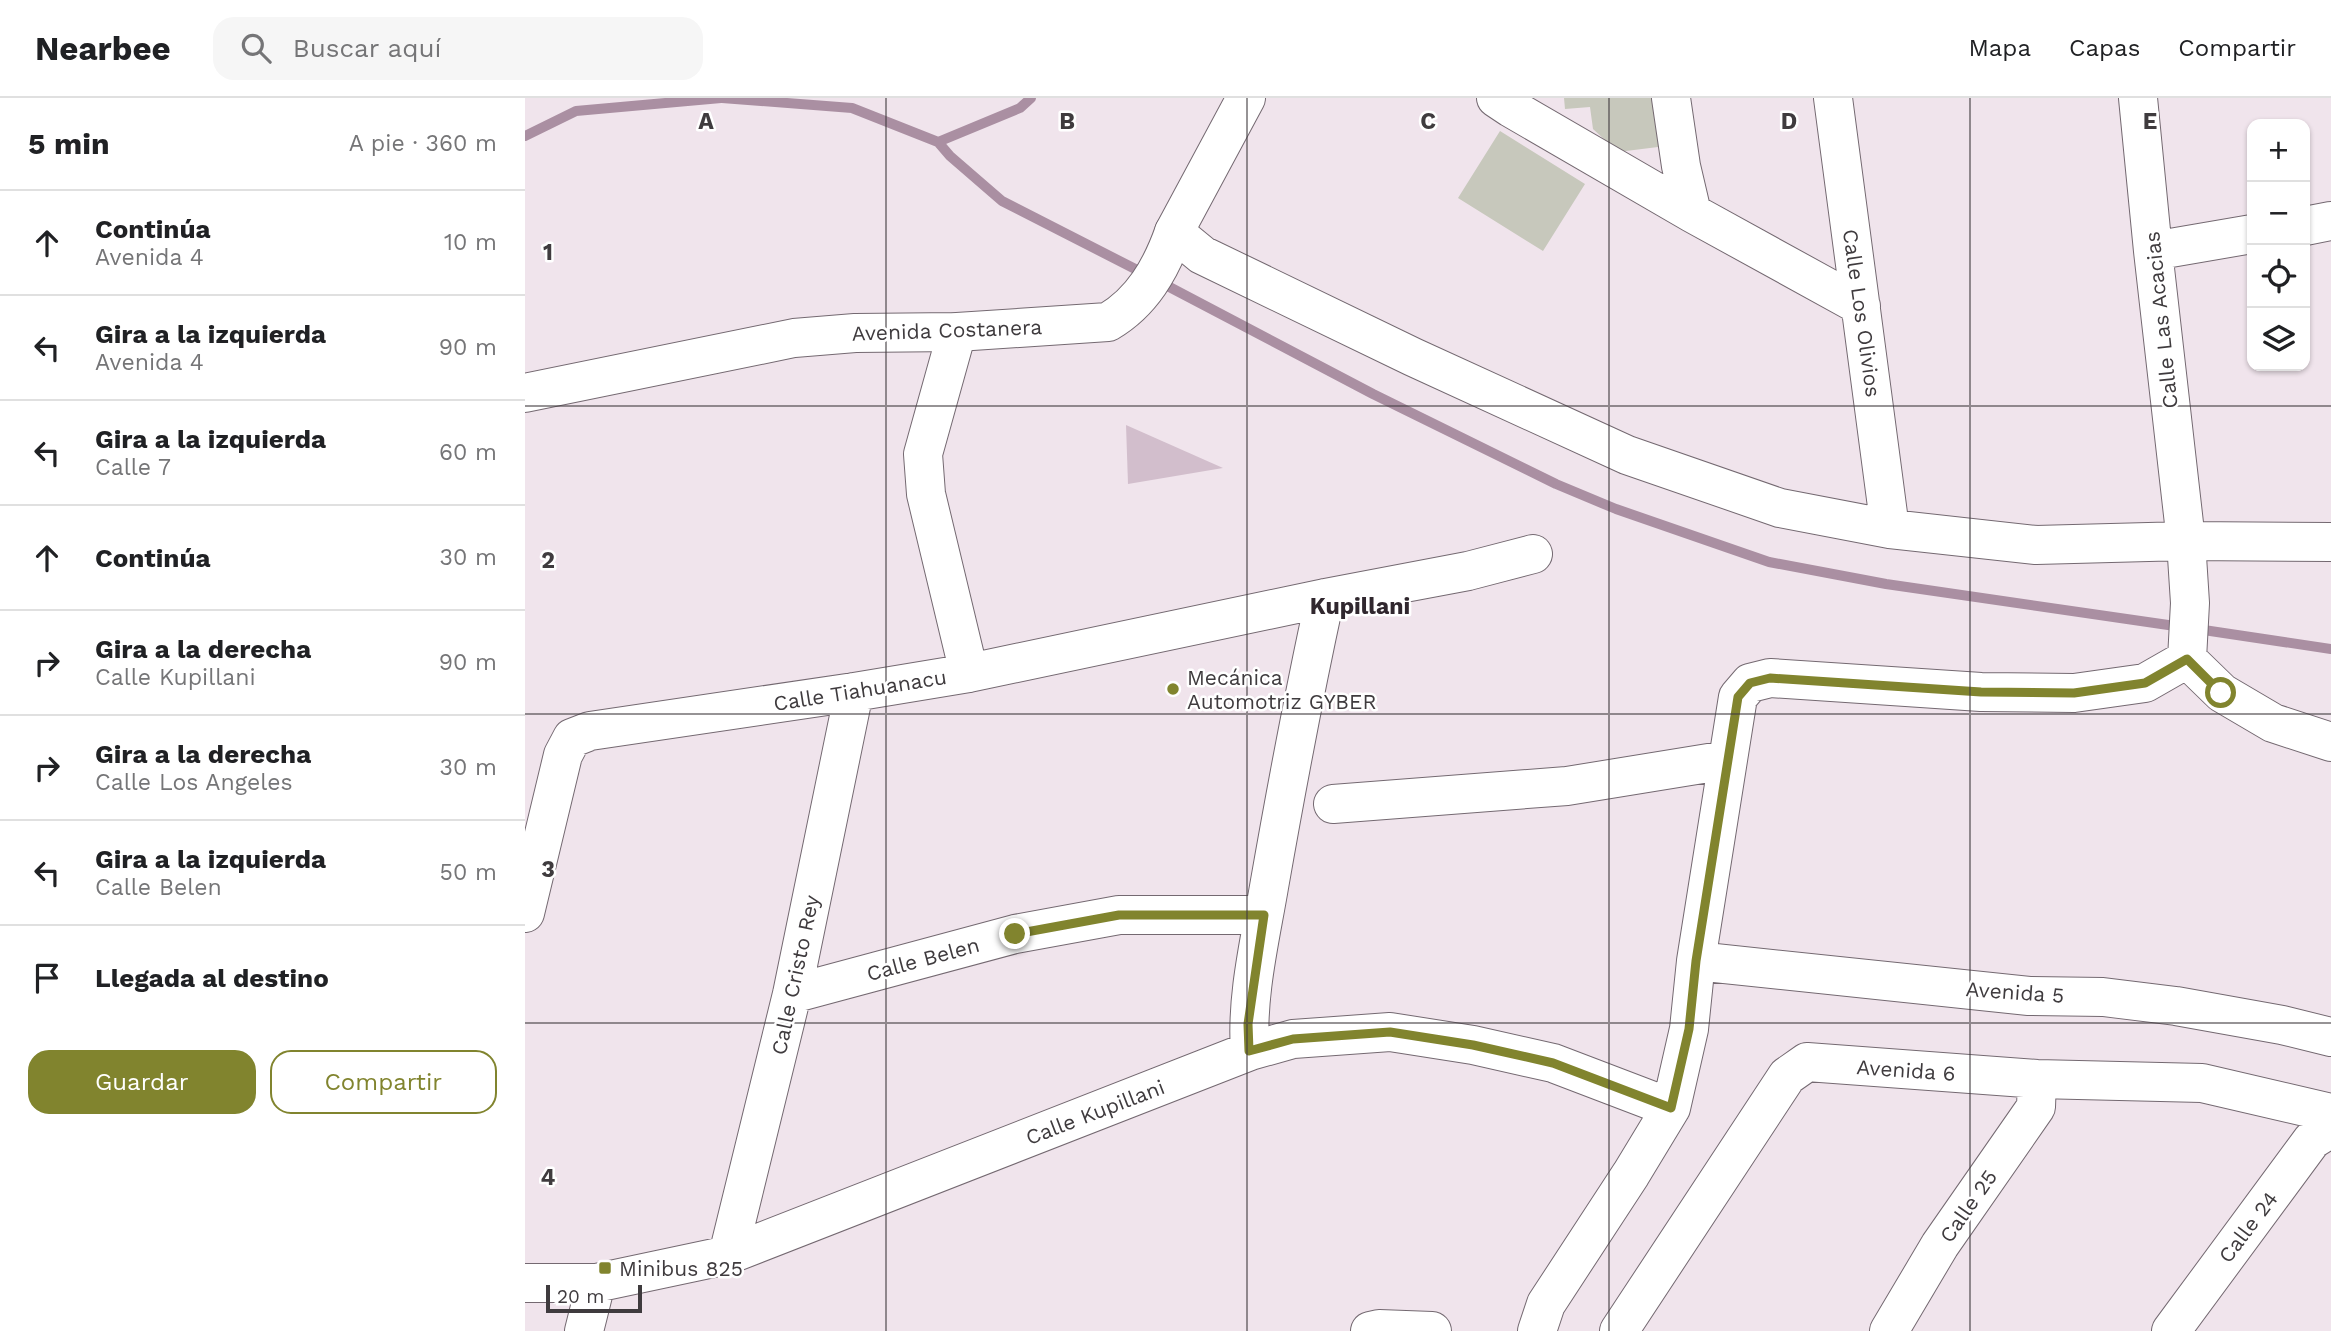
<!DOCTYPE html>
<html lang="es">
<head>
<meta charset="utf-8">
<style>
  body { margin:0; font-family:"Work Sans",sans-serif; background:#f6f6f6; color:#202124 }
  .controls { position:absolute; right:21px; top:21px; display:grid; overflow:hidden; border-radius:14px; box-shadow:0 2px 5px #0004 }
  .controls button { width:63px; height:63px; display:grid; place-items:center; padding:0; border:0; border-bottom:2px solid #e0e0e0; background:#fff; color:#202124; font:35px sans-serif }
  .scale { position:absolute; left:21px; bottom:18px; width:96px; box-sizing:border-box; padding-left:7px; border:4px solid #3f3b3e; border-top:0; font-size:19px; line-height:24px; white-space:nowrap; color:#3f3b3e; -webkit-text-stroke:5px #fff; paint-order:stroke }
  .stop { position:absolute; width:21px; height:21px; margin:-16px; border:5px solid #81842e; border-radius:50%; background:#fff }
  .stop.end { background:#81842e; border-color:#fff; box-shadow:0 2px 7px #0008 }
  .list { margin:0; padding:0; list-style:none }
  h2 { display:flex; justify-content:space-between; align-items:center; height:91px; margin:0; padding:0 28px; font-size:30px }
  h2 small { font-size:23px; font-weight:400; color:#757577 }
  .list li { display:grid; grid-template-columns:46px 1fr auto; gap:21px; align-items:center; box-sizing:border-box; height:105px; padding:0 28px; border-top:2px solid #e0e0e0 }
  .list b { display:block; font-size:26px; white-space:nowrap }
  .list p { margin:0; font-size:23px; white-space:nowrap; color:#757577 }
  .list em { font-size:23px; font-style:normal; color:#757577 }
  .actions { display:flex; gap:14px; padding:21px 28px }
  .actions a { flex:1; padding:16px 0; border:2px solid #81842e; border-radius:21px; text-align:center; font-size:24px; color:#81842e }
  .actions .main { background:#81842e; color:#fff }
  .icon { flex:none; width:38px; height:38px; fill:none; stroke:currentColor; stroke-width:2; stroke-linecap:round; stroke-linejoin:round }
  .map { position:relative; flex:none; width:1806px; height:1233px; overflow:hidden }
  header { display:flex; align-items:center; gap:42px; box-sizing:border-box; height:98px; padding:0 35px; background:#fff; border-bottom:2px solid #e0e0e0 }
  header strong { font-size:33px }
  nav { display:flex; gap:38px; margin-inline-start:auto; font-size:24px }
  .search { width:490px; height:63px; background:#f6f6f6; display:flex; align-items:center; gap:18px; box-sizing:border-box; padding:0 24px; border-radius:21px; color:#757577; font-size:26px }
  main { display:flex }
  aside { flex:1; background:#fff }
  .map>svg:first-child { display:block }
  .green { fill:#d2becc }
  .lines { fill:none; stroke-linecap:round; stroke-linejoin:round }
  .stream { stroke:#aa8fa2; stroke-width:10 }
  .building { fill:#c7c8bc }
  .minor-casing { stroke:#746971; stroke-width:40 }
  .major-casing { stroke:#746971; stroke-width:40 }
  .minor { stroke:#fff; stroke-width:38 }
  .major { stroke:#fff; stroke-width:38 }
  .route { stroke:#81842e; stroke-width:9 }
  .grid { fill:none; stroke:#3f3b3e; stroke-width:2; stroke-opacity:0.55 }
  .poi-dot { fill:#81842e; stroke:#fff; stroke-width:2.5 }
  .labels { text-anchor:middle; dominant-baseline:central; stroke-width:5; stroke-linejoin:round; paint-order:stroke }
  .street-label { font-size:21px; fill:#3f3b3e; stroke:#fff }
  .poi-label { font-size:21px; fill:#3f3b3e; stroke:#fff; text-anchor:start }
  .neighbourhood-label { font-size:23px; font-weight:bold; fill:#30272e; stroke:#fff }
  .grid-label { font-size:23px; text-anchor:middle; font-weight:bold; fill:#3f3b3e; stroke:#fff; stroke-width:5; stroke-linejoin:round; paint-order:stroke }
</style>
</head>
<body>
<header>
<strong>Nearbee</strong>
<div class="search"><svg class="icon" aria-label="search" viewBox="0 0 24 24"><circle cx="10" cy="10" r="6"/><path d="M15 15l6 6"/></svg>Buscar aquí</div>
<nav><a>Mapa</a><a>Capas</a><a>Compartir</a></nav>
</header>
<main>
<aside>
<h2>5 min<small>A pie · 360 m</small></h2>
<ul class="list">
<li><svg class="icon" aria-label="ahead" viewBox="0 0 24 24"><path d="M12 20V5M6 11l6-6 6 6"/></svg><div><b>Continúa</b><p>Avenida 4</p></div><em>10 m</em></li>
<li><svg class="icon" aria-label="left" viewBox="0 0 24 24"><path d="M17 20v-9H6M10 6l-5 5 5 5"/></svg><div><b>Gira a la izquierda</b><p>Avenida 4</p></div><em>90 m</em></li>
<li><svg class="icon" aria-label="left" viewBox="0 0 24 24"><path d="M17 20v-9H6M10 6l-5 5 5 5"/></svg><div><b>Gira a la izquierda</b><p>Calle 7</p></div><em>60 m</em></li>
<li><svg class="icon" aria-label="ahead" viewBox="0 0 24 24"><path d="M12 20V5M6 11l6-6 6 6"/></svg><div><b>Continúa</b></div><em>30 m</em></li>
<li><svg class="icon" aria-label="right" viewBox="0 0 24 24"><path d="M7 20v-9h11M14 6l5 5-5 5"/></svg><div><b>Gira a la derecha</b><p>Calle Kupillani</p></div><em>90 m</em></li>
<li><svg class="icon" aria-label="right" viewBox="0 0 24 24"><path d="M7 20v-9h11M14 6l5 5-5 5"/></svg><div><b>Gira a la derecha</b><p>Calle Los Angeles</p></div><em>30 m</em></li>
<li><svg class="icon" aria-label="left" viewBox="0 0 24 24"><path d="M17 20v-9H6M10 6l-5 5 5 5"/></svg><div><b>Gira a la izquierda</b><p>Calle Belen</p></div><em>50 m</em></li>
<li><svg class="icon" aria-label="arrive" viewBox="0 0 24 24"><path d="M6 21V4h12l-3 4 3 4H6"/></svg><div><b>Llegada al destino</b></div></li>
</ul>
<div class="actions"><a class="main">Guardar</a><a>Compartir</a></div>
</aside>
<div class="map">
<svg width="1806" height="1233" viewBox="0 0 1806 1233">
  <rect width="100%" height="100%" fill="#f0e4ec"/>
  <!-- green -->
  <path class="green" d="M601,327L698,370L603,386Z"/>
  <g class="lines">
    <!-- stream -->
    <path class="stream" d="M197,0L327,10L413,44L425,58L477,103L620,176
      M0,38L51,13L196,0
      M413,44L495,10L506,0
      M633,183L848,296L1031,386L1091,411L1244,464L1361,486L1657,529
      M1672,531L1806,551"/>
  </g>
  <!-- building -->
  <path class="building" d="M1039,0H1135L1141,48L1093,54L1068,31L1065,9L1040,11Z
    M975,33L1060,86L1018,153L933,100Z"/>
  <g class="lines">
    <defs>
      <path id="minor" d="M971,0L986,10L1167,115L1336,208
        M1146,0L1156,68L1167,115
        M1308,0L1365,431
        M1613,0L1628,153L1661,443L1665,505L1662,561
        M1780,128L1806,123
        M649,134L677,157L888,259L1102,357L1255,410L1365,431L1511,447L1661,443L1806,444
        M1628,153L1727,136
        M432,234L398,356L401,396L444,575
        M1662,561L1697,595L1748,625L1806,644
        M808,706L1042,688L1202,662
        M0,815L38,657L47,640L65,633L329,594L444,575L800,500L943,473L1008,456
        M1171,863L1504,898L1578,899L1651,908L1757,927L1806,939
        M267,896L490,836L594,817H739
        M725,953C721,899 735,842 744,789C761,692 779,596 800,500
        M203,1157L267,896L329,594
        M0,1185H71L203,1157L725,953L768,941L865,934L948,947L1028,965L1146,1010
        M59,1233L71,1185
        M845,1233L854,1231L907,1233
        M1012,1233L1021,1206L1106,1076L1146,1010L1164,931L1171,863L1213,599L1225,585L1245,580L1456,594L1549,595L1620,585L1662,561
        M1094,1233L1262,978L1282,964L1512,981L1677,985L1806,1015
        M1364,1233L1415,1147L1511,1009L1512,981
        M1646,1233L1787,1042L1806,1030"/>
      <path id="major" d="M0,295L269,240L330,235L432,234L583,224C617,204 636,171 649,134L721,0"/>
    </defs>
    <!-- minor casing -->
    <use href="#minor" class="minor-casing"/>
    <!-- major casing -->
    <use href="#major" class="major-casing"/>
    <!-- minor -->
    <use href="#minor" class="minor"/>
    <!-- major -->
    <use href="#major" class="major"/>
  </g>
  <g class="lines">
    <!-- route -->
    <path class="route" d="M490,836L594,817H739L723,926L724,953L768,941L865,934L948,947L1028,965L1146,1010L1164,931L1171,863L1213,599L1225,585L1245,580L1456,594L1549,595L1620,585L1662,561L1696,595"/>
  </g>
  <!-- grid -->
  <path class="grid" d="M361,0V1233M722,0V1233M1084,0V1233M1445,0V1233M0,308H1806M0,616H1806M0,925H1806"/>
  <!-- markers -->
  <g class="poi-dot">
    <circle cx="648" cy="591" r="7"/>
    <rect x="73" y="1163" width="14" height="14" rx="3.5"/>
  </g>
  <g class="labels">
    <!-- street labels -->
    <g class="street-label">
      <text transform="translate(1337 215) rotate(82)">Calle Los Olivios</text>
      <text transform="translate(1636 222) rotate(-96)">Calle Las Acacias</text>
      <text transform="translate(422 232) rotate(-2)">Avenida Costanera</text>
      <text transform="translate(335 592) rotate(-9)">Calle Tiahuanacu</text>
      <text transform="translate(398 861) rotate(-15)">Calle Belen</text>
      <text transform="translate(270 877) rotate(-78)">Calle Cristo Rey</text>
      <text transform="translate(1490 894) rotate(4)">Avenida 5</text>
      <text transform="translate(1381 972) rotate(4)">Avenida 6</text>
      <text transform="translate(570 1014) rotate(-21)">Calle Kupillani</text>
      <text transform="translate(1443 1108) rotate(-55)">Calle 25</text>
      <text transform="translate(1723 1129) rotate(-53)">Calle 24</text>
    </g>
    <!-- poi labels -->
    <g class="poi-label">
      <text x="662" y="579">Mecánica<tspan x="662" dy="24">Automotriz GYBER</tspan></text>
      <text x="94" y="1170">Minibus 825</text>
    </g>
    <!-- neighbourhood labels -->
    <g class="neighbourhood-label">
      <text x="835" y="508">Kupillani</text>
    </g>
  </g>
  <g class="grid-label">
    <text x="181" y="31">A</text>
    <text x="542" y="31">B</text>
    <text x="903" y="31">C</text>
    <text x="1264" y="31">D</text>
    <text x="1625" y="31">E</text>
    <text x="23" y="162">1</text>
    <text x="23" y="470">2</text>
    <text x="23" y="779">3</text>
    <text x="23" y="1087">4</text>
  </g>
</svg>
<div class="controls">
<button>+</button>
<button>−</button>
<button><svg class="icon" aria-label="locate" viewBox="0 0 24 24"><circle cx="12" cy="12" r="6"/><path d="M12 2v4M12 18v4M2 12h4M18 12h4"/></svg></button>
<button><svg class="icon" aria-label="layers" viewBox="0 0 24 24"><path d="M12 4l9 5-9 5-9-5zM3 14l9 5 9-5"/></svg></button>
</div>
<div class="scale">20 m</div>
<div class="stop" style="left:1696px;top:595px"></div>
<div class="stop end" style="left:490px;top:836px"></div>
</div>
</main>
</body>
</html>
